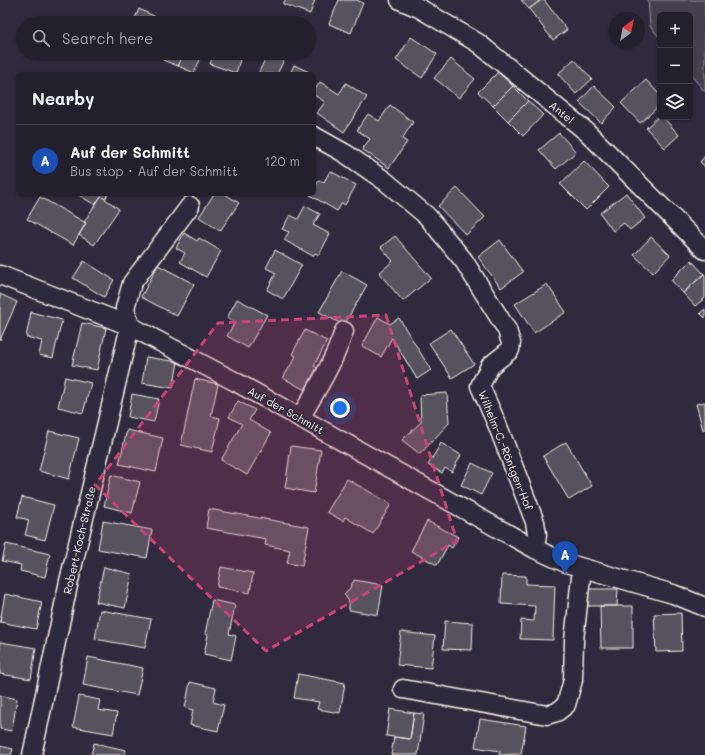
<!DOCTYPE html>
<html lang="en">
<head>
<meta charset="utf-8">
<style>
  body { margin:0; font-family:Mali,sans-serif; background:#2f2d3a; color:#f1f3f6 }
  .controls { position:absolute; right:12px; top:12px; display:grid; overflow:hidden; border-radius:6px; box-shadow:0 1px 3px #0004 }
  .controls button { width:36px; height:36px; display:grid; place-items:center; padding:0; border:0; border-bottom:1px solid #403e4a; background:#23202e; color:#f1f3f6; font:20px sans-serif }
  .compass { position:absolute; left:609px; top:12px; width:36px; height:36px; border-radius:50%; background:#23202e; box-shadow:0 1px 3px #0004; rotate:32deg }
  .you { position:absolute; left:340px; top:408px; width:14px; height:14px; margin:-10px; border:3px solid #fff; border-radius:50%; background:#1a73e8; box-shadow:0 0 0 6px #1a73e833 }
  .badge { display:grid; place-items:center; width:26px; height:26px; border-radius:50%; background:#db2777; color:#fff; font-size:13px; font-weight:700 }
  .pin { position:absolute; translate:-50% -33px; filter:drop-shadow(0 1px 2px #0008) }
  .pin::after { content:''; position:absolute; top:21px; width:14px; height:12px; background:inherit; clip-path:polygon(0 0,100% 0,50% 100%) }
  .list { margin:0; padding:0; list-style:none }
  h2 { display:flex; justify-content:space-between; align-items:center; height:52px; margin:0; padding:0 16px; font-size:17px }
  h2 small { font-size:13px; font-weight:400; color:#a3a3aa }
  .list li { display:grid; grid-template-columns:26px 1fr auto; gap:12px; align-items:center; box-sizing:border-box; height:72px; padding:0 16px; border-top:1px solid #403e4a }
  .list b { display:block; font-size:15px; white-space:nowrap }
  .list p { margin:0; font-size:13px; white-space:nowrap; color:#a3a3aa }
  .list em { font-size:13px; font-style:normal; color:#a3a3aa }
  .icon { flex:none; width:22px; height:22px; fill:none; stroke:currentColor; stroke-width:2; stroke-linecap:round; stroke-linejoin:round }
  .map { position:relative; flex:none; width:705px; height:755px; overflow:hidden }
  .search { position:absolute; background:#23202e; box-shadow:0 1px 3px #0004; left:16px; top:16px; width:300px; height:44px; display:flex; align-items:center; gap:10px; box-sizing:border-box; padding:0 14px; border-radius:22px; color:#a3a3aa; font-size:15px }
  .panel { position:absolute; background:#23202e; box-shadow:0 1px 3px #0004; left:16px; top:72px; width:300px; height:124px; border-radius:6px }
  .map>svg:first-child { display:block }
  .green { fill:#454050; stroke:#9c989c }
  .building { fill:#56525f; stroke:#f4f1e8 }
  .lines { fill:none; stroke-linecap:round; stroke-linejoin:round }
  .minor-casing { stroke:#f4f1e8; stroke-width:21 }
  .minor { stroke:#2f2a3d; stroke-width:18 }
  .marked { fill:#cc4377; fill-opacity:0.2; stroke:#cc4377; stroke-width:3; stroke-dasharray:8 5; stroke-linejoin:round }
  .labels { text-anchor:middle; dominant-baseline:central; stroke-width:3.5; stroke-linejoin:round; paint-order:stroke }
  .street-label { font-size:11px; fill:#f4f1e8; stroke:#2f2a3d }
</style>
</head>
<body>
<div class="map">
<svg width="705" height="755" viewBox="0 0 705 755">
  <rect width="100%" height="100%" fill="#2f2a3d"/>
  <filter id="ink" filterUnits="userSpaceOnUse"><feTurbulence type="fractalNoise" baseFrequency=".025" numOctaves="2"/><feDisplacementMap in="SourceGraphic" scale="8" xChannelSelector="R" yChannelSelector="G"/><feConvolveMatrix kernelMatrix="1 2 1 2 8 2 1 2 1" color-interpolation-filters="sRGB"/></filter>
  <g filter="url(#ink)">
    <!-- green -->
    <path class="green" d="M648,0H705V92L690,74V15H660V38L650,26Z"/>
    <!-- building -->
    <path class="building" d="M285,0H315L310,14L283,4Z
      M339,0H357L363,3L351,33L329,24Z
      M521,0H541L529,9Z
      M541,0H544L567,30L553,40L529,9Z
      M139,9L162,20L160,23H133Z
      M411,37L437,54L422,78L396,60Z
      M166,53H184L178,66L163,60Z
      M184,53H203L194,73L178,66Z
      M214,53H242L236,73L210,64Z
      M268,53L284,60L277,74H258Z
      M451,59L475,79L459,98L434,78Z
      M574,59L592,79L576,94L558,74Z
      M294,65L311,73L310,74H290Z
      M498,72L513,86L493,106L478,92Z
      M646,80L660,95V105L640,123L621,103Z
      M320,82L339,94L346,83L367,97L344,132L317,113L325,102L314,95V91Z
      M513,86L528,101L508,121L493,106Z
      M594,86L616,107L601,123L579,102Z
      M528,101L543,115L523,136L508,121Z
      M390,105L413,122L402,139L407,142L389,168L362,149L370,139L357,130L368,114L379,121Z
      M660,115V117H663L679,135L665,148L646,128Z
      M559,133L576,152L556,169L539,150Z
      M705,156V167L700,162Z
      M584,161L609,187L586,210L560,184Z
      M330,171L356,185L345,205L342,203L337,211L310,195L314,194V189L319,180L324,182Z
      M457,188L485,217L466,235L438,206Z
      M626,193L645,218L630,230L624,223L613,231L600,213Z
      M77,194H108L105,199L101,196L95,205Z
      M214,194H225L239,203L220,231L199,217Z
      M101,196L119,209L94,245L79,235L86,223L84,222Z
      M40,197L86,223L73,245L27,219Z
      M305,206L320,214L313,225L330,234L319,255L315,253L313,256L284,240L289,232L282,229L290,215L298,219Z
      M184,233L197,241L199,238L221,251L206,277L180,262L185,253L176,248Z
      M395,236L431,278L403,301L379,273L393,261L381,247Z
      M651,237L670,255L653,273L634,255Z
      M500,240L523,272L501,288L478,257Z
      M275,250L302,265L283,299L267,290L276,273L266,268Z
      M691,260L704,274L683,293L671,280Z
      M84,261L114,280L104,297L73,278Z
      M158,265L194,284L177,316L141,297Z
      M342,271L367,285L344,325L319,312Z
      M704,274L705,275V298L695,306L683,293Z
      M547,284L566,312L534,333L515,304Z
      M0,294L17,302L0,340Z
      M237,299L267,315L248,348L227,336L235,322L227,318Z
      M705,309V318L700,313Z
      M31,312L62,320L53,358L39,355L42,341L26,337Z
      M378,317L390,324L399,318L431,370L417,379L392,338L381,357L362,346Z
      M82,323L106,328L97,370L72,365Z
      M451,329L474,364L452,378L429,343Z
      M305,330L327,341L314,366L317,368L305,390L283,378L296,356L292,354Z
      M146,357L178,362L173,388L142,383Z
      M65,377L91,383L83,413L58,407Z
      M195,379L218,384L211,416L220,418L212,452L181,445Z
      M447,393L449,423L420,454L402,440L421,422L420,395Z
      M132,394L159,399L154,422L128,417Z
      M238,401L255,410L249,420L271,433L247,475L221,460L242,424L229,417Z
      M705,402V429L703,430L696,404Z
      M127,430L163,438L156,472L119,464Z
      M49,431L79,438L69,479L39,471Z
      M566,442L592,486L569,500L543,456Z
      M441,443L461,455L452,472L445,468L442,473L428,465Z
      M291,446L321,450L314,493L285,488Z
      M472,463L492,473L481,495L461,485Z
      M111,475L140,482L132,513L104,506Z
      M347,479L391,504L373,534L345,517L343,521L327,512Z
      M22,497L54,505L45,540L25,535L29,520L17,517Z
      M209,509L309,527L302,566L287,563L290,550L265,545L266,539L206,528Z
      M103,521L152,530L147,558L98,549Z
      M427,521L458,537L452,548L448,545L437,565L411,551Z
      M6,544L50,554L45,577L20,571L21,565L2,561Z
      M104,567L132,574L125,608L96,602Z
      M221,567L253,573L250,593L217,587Z
      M502,575L526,576V584L555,585L553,640L520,639L521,620L534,621L535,606L501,604Z
      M354,580L383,585L378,615L349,610V602L344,594L350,588Z
      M588,589H618L617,606H588Z
      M5,594L42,602L36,629L0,622Z
      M212,600L235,605L229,634L236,636L231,660L204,654L208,635L205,634Z
      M600,606H633V648H601Z
      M100,610L151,619L145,648L95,639Z
      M681,613L682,651L656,652L654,614Z
      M445,621L473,623L472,650L443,649Z
      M401,632L435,636L431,668L397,665Z
      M0,642L36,648L31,679L0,674Z
      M88,657L143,668L137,695L83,685Z
      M298,674L345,683L340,713L317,709L319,702L294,698Z
      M190,682L216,688L213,702L224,705L218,731L190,725L193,710L185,708Z
      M0,695L17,699L12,731L0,729Z
      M79,696L100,700L98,710L117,713L113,734L73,727Z
      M390,709L414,713L410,739L386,736Z
      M414,713L424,714L418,755H391L394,737L410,739Z
      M480,719L526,726L521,754L499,755L500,751L475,747Z
      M94,743L126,750L124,755H91Z
      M0,746L13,749L11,755H0Z"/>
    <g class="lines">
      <defs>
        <path id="minor" d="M400,0L419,8L478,43L587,132L705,250
          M314,136L346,154L385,181L427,216L464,261L507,330L511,343L510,350L490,366L480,386L497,424L535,522L537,534L535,549
          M0,275L130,326L236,382L535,549L566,563L673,594L705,607
          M300,418C317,389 334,362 344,331
          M403,689L547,715L557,712L566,705L573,680L574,640L582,568
          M32,755L69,581L130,326L125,308L132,283L190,206"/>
      </defs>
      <!-- minor casing -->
      <use href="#minor" class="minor-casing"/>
      <!-- minor -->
      <use href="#minor" class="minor"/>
    </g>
  </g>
  <!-- marked area -->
  <path class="marked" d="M386,315L457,541L266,651L95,485L218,323Z"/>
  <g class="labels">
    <!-- street labels -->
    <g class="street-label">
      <text transform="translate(562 112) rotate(40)">Antel</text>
      <text transform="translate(286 410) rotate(29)">Auf der Schmitt</text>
      <text transform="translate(506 450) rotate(68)">Wilhelm-C.-Röntgen-Hof</text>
      <text transform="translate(79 540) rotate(-77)">Robert-Koch-Straße</text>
    </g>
  </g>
</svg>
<div class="controls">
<button>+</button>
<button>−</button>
<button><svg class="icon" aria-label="layers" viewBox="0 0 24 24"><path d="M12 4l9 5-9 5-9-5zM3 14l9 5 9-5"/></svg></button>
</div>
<svg class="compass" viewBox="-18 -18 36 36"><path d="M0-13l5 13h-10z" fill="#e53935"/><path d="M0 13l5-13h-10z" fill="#a3a3aa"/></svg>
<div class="you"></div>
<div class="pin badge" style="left:565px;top:574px;background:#1a4fb4">A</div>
<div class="search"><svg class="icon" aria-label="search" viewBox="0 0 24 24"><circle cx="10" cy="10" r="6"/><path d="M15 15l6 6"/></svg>Search here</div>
<section class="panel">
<h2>Nearby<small></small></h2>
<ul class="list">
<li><span class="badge" style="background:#1a4fb4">A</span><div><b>Auf der Schmitt</b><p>Bus stop · Auf der Schmitt</p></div><em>120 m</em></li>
</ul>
</section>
</div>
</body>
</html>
